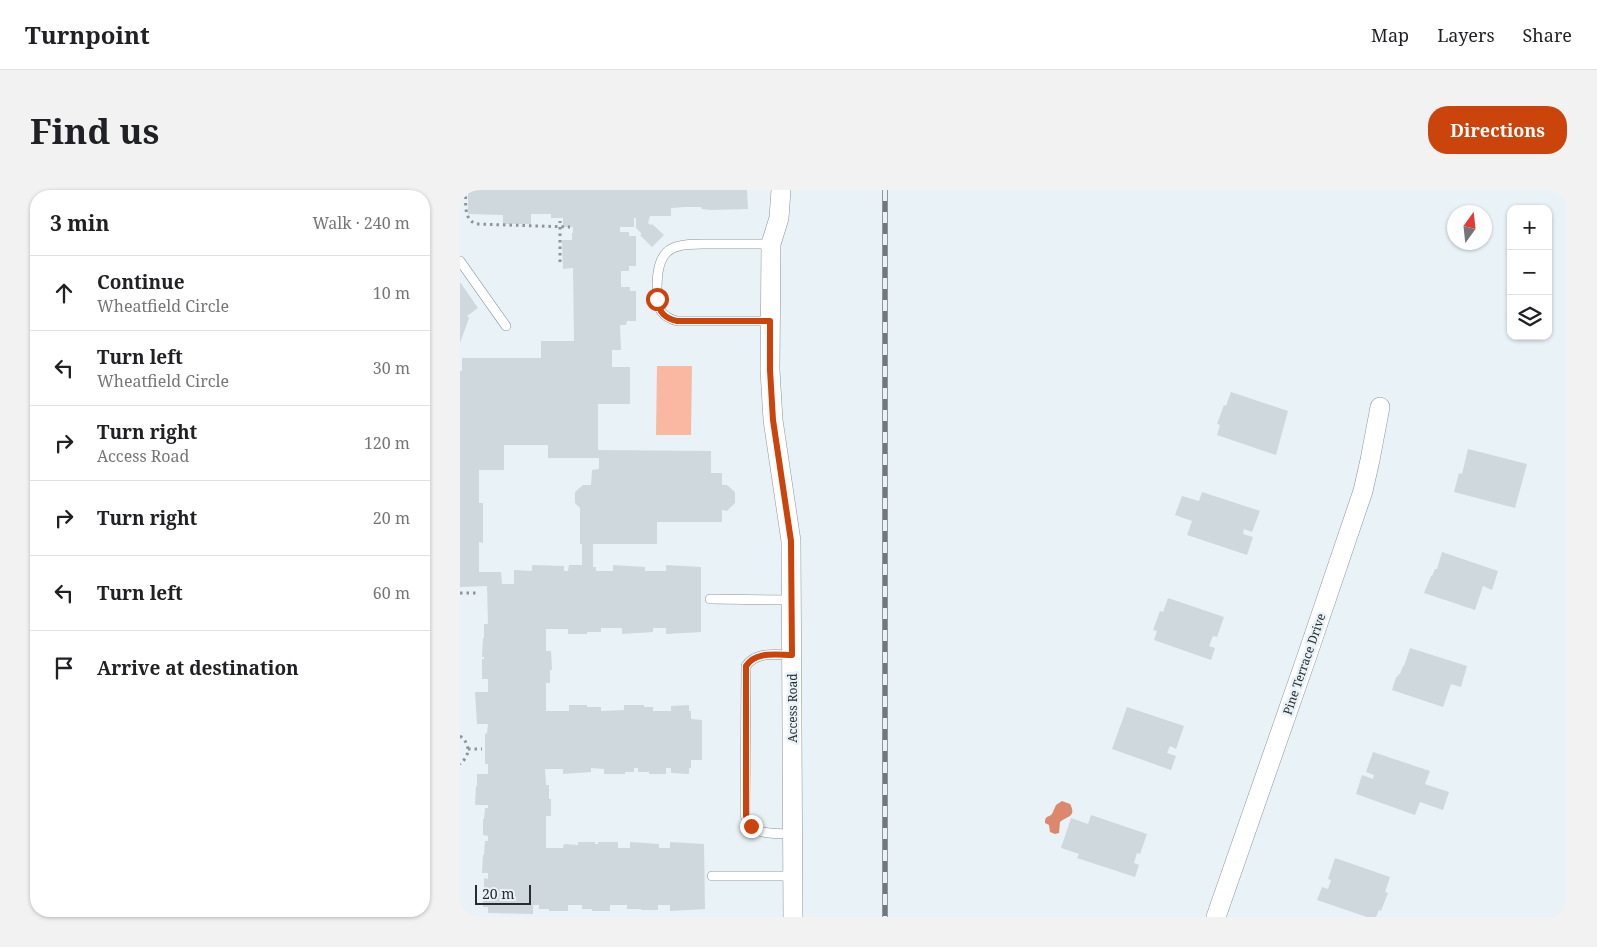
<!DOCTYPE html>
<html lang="en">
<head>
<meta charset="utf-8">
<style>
  body { margin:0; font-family:"Noto Serif",serif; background:#f2f2f2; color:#202124 }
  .controls { position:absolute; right:15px; top:15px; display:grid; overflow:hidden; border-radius:10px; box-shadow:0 1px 4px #0004 }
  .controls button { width:45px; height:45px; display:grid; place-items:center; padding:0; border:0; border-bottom:1px solid #e0e0e0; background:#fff; color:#202124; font:25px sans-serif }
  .compass { position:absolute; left:987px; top:15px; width:45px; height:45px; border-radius:50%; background:#fff; box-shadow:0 1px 4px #0004; rotate:15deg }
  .scale { position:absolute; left:15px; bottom:12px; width:56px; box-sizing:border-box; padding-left:5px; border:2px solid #292d2f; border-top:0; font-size:14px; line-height:18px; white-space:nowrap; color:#292d2f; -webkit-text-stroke:4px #e9f2f7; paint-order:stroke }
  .stop { position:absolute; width:15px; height:15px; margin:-11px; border:4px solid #ca440b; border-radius:50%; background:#fff }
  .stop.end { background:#ca440b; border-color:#fff; box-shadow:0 1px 5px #0008 }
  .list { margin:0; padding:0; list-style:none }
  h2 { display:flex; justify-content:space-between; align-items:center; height:65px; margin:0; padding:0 20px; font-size:21px }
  h2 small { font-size:16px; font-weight:400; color:#757577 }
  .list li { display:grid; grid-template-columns:32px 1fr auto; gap:15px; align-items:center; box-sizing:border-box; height:75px; padding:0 20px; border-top:1px solid #e0e0e0 }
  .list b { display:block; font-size:19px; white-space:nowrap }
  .list p { margin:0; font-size:16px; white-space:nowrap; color:#757577 }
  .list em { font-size:16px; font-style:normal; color:#757577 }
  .icon { flex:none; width:28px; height:28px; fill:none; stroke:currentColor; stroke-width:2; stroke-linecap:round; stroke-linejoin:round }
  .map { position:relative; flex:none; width:1107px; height:727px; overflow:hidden; border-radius:20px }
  header { display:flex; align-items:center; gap:30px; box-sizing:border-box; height:70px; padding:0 25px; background:#fff; border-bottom:1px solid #e0e0e0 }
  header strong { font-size:24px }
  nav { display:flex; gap:28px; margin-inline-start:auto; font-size:18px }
  .intro { display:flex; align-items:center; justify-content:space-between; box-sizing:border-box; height:120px; padding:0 30px }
  h1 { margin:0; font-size:35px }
  .button { padding:12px 22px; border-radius:20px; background:#ca440b; color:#fff; font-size:18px; font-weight:700 }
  main { display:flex; gap:30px; padding:0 30px }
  aside { flex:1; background:#fff; border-radius:20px; box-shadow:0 1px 4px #0004 }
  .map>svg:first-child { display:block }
  .green { fill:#fab8a2 }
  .water { fill:#db886d }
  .building { fill:#cfd8dd; fill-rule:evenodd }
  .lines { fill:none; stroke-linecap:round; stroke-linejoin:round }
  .lane-casing { stroke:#8b9498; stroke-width:10 }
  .street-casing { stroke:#8b9498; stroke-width:20 }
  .path { stroke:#8e9498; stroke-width:3; stroke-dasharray:2.5 4; stroke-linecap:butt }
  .lane { stroke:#fff; stroke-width:9 }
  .street { stroke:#fff; stroke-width:19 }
  .rail-casing { stroke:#71777a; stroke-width:5.5 }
  .rail { stroke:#e9f2f7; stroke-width:4; stroke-dasharray:11; stroke-linecap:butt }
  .route { stroke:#ca440b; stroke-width:6 }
  .labels { text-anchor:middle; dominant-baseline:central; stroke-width:5; stroke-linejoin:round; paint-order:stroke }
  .street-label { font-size:12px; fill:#292d2f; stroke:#e9f2f7 }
</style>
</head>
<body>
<header>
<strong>Turnpoint</strong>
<nav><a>Map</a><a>Layers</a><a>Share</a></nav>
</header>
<div class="intro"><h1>Find us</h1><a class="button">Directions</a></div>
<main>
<aside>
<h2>3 min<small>Walk · 240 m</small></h2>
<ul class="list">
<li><svg class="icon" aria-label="ahead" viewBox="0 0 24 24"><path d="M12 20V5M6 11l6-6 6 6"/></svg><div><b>Continue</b><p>Wheatfield Circle</p></div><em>10 m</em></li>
<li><svg class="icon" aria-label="left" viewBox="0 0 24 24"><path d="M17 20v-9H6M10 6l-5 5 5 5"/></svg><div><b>Turn left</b><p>Wheatfield Circle</p></div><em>30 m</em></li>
<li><svg class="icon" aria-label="right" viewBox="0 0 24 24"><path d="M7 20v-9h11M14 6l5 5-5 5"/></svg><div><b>Turn right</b><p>Access Road</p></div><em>120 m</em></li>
<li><svg class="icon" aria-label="right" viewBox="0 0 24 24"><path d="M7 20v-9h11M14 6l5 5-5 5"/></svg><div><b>Turn right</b></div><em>20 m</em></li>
<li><svg class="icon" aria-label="left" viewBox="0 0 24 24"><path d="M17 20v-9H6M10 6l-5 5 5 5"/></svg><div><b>Turn left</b></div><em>60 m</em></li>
<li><svg class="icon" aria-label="arrive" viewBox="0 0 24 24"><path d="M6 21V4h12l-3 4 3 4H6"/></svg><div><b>Arrive at destination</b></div></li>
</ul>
</aside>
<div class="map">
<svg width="1107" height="727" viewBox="0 0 1107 727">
  <rect width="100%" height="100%" fill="#e9f2f7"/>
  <!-- green -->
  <path class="green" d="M197,176H232L231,245H196Z"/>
  <!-- water -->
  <path class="water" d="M602,611L610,614C617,627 607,626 600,632L599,643L595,644L590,642L589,635L585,633C585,625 588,628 592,624L596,615Z"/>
  <!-- building -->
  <path class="building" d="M8,0H287L288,19L251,20L242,19L241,17H225L211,18V26H190L188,33L191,35L192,34L204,45L192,57L180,45L182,44L176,38V28H174V37H160V42H169V46H176V76H169V81H161V97H170V101H176V131H167L166,135H160L161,160H152V177H170V214H138V260L251,261V283H262V295H267L275,302V313L267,321L262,320V332H197V354H133V377H136V381H153V375L185,377V381H206V375L241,377V442L206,444V438H193V442L162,444V438H141V442H127V444H108V439H86V461H91L92,480H90V493H86V521H109V515H127V517H141V521L164,520V515H184V517H193V521H211V516L229,515V521H231V529L242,530V570H231V578H229V584L211,583V578H206V584H189V582H178V578H174V582H165V584H144V579L131,578V582L103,584V579H85L86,595H89V609H91V626H86V658H103L104,654L118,655V652H135V654H138V652H158V658H170V652L199,654V658H210V652L244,654L245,719L210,721V715H198V720H181V719H167V715H150V721H132V719H122V715H108V721H89V719H79V715H73V724L28,723V717H23V698H24V688L28,689V683H22L23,665H24L25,651H28V646L23,645V629H24L25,618H28V615H15L16,596H17V584H28V574H25V544L27,543L28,534H17L15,502H28V489H22V469H24V467H22L23,448H24V434H28L27,396L0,397V181H2V168H81V151H114L113,78L103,79L102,50H112V43H113V37H103V28H91V24H71V34H43V25L8,24ZM44,255H88V268H139V279L132,280L131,295H123L115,302V313L120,318V354H122V375H109L108,381H104V376L72,375V381L54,380V394H42L41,382H19V352L23,353V313H19V280H44Z
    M0,92L18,118L7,126L9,128L0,153Z
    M771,202L828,221L816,265L757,245L760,235L757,234L764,215L766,216Z
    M1008,259L1067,274L1055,318L994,302L999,283L1002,284Z
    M742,302L800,321L792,342L784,339L783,344L793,347L787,365L727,345L732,331L715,325L722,306L739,311Z
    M982,362L1038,381L1032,400L1023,396L1015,420L964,403L971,386H972L975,379H977Z
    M708,408L764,427L757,447L753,446L749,456L755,458L751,470L694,450L697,441L693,440L700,421L703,422Z
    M950,458L1007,476L1001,497L991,494L983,517L932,500L936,487H937L939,484H940L943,476H944Z
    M667,517L724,536L716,559L710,556L707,563L716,566L711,580L652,559Z
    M913,562L970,581L965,594L989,602L983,620L960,612L955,625L896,604L902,585L913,589L914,585L906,582Z
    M631,625L687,644L680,664L677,663L674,673L679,675L675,687L617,668L619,664L601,658L611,628L628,634Z
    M875,668L930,687L925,702L928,703L921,721L919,720L916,727H907L857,710L862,697L868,699L871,690L868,689Z"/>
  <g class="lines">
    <defs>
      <path id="lane" d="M0,71L46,136
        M310,131H217C202,127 197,119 197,103C197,90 197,73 206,63C210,59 214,57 219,56C230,53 243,54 254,54C273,54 292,54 311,54
        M250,409L331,410
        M332,465C316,465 296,461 286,476L285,625C291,647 315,643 332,644
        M252,686H332"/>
      <path id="street" d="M321,0L319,28L311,54L310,180L313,230L331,351L333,727
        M756,727L847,466L903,301L910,270L920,217"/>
    </defs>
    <!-- lane casing -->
    <use href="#lane" class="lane-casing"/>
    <!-- street casing -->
    <use href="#street" class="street-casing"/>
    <!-- path -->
    <path class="path" d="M5,0C7,12 2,28 16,34L110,37
      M100,72V31
      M0,403H18
      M0,546C11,554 10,566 0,574
      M8,559H22"/>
    <!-- lane -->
    <use href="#lane" class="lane"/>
    <!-- street -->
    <use href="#street" class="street"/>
    <defs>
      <path id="rail" d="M425,0V727"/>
    </defs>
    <!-- rail casing -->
    <use href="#rail" class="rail-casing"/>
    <!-- rail -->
    <use href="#rail" class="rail"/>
  </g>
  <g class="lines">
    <!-- route -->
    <path class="route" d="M197,109C199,122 204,128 217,131H310V180L313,230L331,351L332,465C316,465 296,461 286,476V625L287,632L291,636"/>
  </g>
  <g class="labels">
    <!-- street labels -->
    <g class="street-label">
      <text transform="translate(844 474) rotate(-71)">Pine Terrace Drive</text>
      <text transform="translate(332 518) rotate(-90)">Access Road</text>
    </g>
  </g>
</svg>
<div class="controls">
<button>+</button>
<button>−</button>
<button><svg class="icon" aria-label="layers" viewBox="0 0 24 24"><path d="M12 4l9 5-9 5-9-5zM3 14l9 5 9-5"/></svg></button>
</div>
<svg class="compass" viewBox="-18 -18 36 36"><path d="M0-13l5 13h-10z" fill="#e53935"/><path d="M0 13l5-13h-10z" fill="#757577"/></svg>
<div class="scale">20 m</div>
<div class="stop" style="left:197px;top:109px"></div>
<div class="stop end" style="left:291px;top:636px"></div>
</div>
</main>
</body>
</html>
